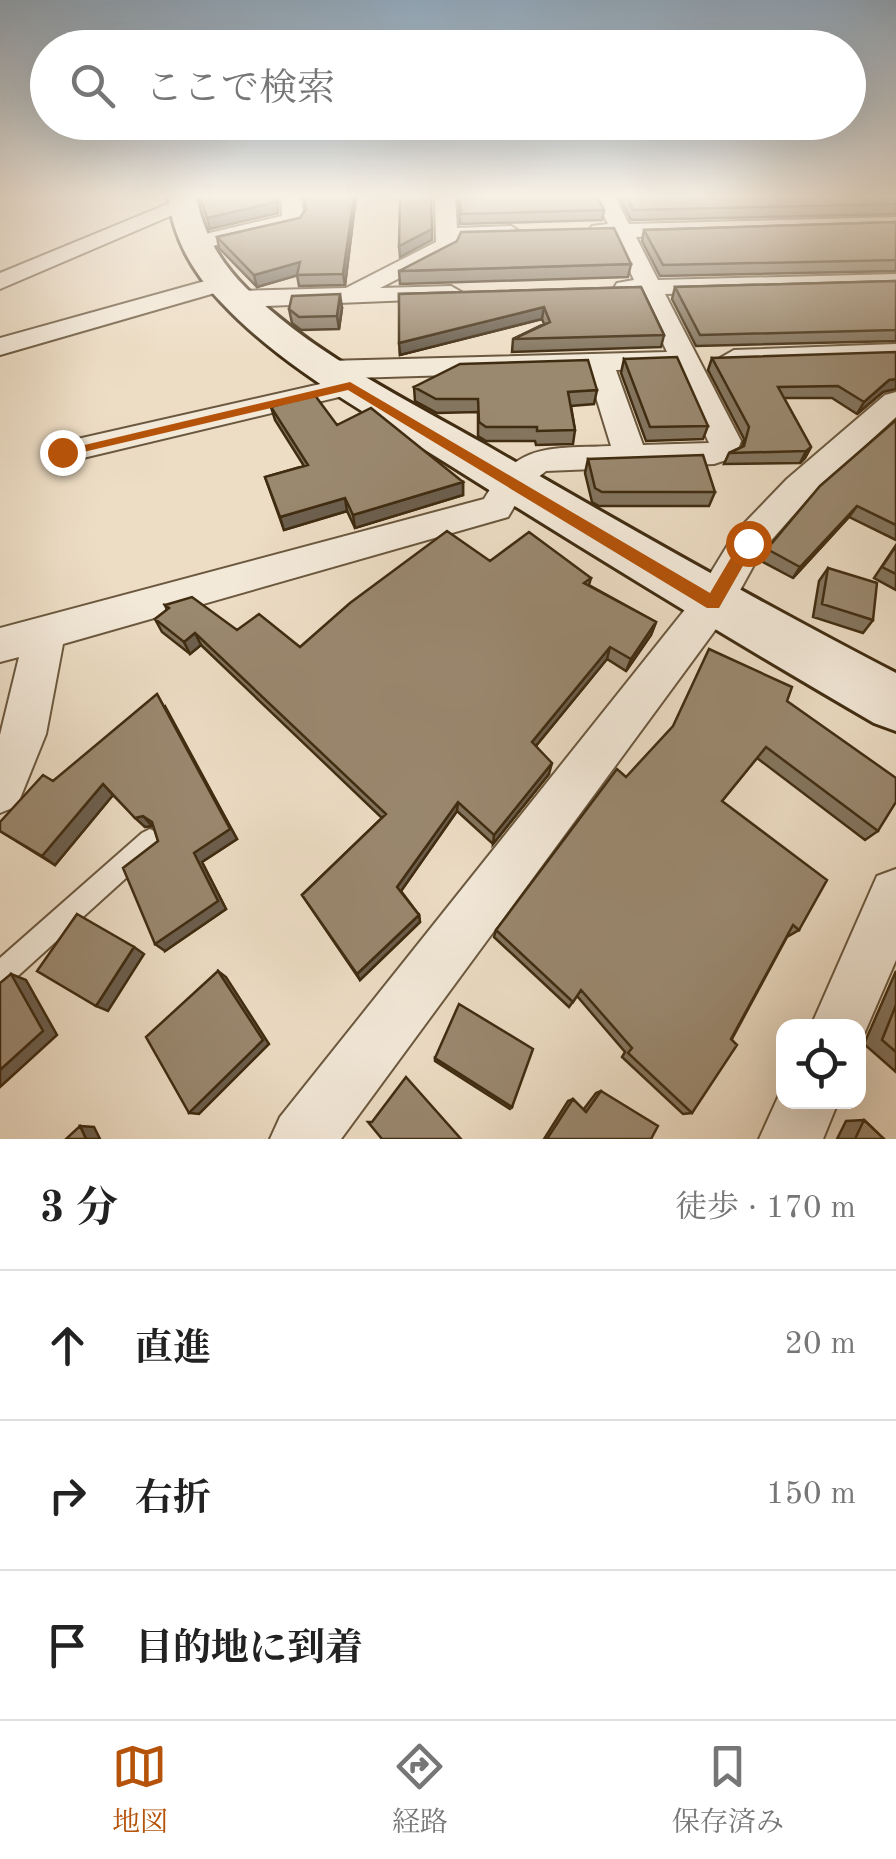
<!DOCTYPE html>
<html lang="ja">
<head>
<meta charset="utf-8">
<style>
  body { margin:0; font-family:"Old Standard TT","Noto Serif JP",serif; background:#f6f6f6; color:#222 }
  .controls { position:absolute; right:30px; bottom:30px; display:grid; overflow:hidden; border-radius:20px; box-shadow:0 10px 40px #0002 }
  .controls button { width:90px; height:90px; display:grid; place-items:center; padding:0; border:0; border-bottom:2px solid #e0e0e0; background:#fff; color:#222; font:50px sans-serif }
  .stop { position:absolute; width:30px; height:30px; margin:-22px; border:8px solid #b45309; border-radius:50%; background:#fff }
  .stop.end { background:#b45309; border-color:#fff; box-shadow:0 2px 10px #0008 }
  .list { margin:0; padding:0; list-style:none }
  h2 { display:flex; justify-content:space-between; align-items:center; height:130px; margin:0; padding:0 40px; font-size:42px }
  h2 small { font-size:32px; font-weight:400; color:#767676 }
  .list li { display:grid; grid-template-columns:65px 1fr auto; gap:30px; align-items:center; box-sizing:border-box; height:150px; padding:0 40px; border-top:2px solid #e0e0e0 }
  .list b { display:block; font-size:38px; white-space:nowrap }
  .list em { font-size:32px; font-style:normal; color:#767676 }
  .icon { flex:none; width:55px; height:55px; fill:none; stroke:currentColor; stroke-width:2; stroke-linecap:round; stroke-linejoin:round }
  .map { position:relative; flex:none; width:896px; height:1139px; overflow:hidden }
  .search { position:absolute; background:#fff; box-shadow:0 10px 40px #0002; left:30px; right:30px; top:30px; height:110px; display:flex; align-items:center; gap:25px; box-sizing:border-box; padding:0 35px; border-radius:55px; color:#767676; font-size:38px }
  .sheet { height:580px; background:#fff }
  nav { display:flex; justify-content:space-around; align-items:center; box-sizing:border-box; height:140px; border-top:2px solid #e0e0e0; background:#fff; font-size:28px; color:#767676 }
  nav a { display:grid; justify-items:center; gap:5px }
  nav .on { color:#b45309 }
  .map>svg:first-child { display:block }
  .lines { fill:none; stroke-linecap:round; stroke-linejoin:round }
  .lane-casing { stroke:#6b583e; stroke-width:4 }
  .street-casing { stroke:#6b583e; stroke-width:4 }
  .secondary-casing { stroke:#402c11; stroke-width:6 }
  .lane { fill:#f3e9d9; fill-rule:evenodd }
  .street { fill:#f3e9d9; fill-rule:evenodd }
  .secondary { fill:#f3e9d9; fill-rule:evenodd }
  .wall { fill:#84755f; stroke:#402c11; stroke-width:2.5 }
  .shaded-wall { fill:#6c5f4e; stroke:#402c11; stroke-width:2.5 }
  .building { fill:#9a886f; stroke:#402c11; stroke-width:2.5 }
  .route { fill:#b45309 }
</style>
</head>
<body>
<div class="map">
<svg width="896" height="1139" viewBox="0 0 896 1139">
  <rect width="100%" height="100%" fill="#edddc5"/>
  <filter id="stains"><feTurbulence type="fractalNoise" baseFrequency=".002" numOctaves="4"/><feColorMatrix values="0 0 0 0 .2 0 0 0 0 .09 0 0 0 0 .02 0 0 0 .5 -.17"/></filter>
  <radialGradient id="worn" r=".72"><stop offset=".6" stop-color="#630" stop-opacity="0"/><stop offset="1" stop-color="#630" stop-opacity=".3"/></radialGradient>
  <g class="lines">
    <defs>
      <path id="lane" d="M150,829L158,833L162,841L158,849L9,984L0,988V958L142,833Z"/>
      <path id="street" d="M281,197H301L304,220L301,225L196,250L185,243L188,238L282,216Z
        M435,197H455L457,228L511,226L522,233L511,240L458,241L455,250L380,288L451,286L463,293L460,298L239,307L226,299L239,291L346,288L436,242Z
        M595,197H615L629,224L896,217V229L636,237L658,280L896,274V288L665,294L741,441L735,457L714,464L546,471L526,487L508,517L63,644L46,734L17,806L0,813V735L19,657L0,662V628L484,499C518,441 551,449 611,446L588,371L352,378L365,386L360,392L62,463L51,459L46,452L51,445L347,378L317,376L313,370L317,364L327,361L667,352L641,295L617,293L614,288L617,283L634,280L614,237L592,236L589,231L592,226L608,224ZM675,368L709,443L643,445L616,370Z
        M182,198L189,200L192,204L189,208L0,289V273Z
        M223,276L235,283L232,288L0,355V338Z
        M896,344V360L734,366L720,358L734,350Z
        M896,392V417L811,495L761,552L727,614L341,1139H270L280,1117L699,592L735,533L787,479L885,395Z
        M896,869V960L858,1048V1026H811L877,876Z
        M784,1084V1102H838L823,1139H759Z"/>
      <path id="secondary" d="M168,197H196C204,234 219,261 246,288C314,355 404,398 486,445C622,524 757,601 896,673V731L874,723C731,640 591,554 451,466C373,416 286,371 222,303C192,272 174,239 168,197Z"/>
    </defs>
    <!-- lane casing -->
    <use href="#lane" class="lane-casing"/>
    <!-- street casing -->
    <use href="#street" class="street-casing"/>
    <!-- secondary casing -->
    <use href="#secondary" class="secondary-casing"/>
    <!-- lane -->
    <use href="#lane" class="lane"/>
    <!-- street -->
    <use href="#street" class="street"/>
    <!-- secondary -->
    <use href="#secondary" class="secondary"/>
  </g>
  <!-- wall -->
  <path class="wall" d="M304,197H356L345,285L299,286L297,275L257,287L219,248L217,237L300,218L306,209Z
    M458,197H597L604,210L602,220L460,224Z
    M619,197H896V214L631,220Z
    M896,222V271L660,276L642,241L644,230Z
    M631,264L628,277L400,284L399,271Z
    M896,281V341L696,346L672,299L675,287Z
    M641,287L664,335L661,347L512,352L513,339L544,324L542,319L400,355L399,294Z
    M342,308L339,329L301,330L292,323L289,309Z
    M712,358L883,392L857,414L832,398H784L811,447L805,458L800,463L724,464L729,453L742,447L744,439L708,370Z
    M624,359L708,426L703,439L646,441L621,373Z
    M414,387L597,390L594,404L571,406L575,430L573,444L536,445L535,441H486L478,436V412L437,413L415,401Z
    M271,407L337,425L463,482V495L355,528L347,511L284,530L265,477L304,466L275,420Z
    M896,420V540L849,517L793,578L761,561L767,549Z
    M588,459L715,492L709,506H599L592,502L585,473Z
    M896,545V590L874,578Z
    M490,561L591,578L589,585L656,622L651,635L626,671L607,659L536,746L549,774L493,844L457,811L401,891L419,915L420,922L360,980L302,895L382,818L201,645L190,654L162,632L155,619L167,610L165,605L237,630L300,647Z
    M828,568L873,620L863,633L813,617L819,581Z
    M787,701L878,831L865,840L757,758L722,801L799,930L787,937L692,1113L683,1114L622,1057L625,1052L577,996L569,1007L494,937L496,930L626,777Z
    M165,706L237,839L202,862L226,909L165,951L158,841L154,827L152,826L145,827L113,795L55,865L0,831L53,781Z
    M896,971V1072L864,1044Z
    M435,1058L512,1107L510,1109L435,1061Z
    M601,1091L651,1139H544L568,1101L573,1099L583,1110L596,1093Z
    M864,1120L884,1139H837L846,1121Z"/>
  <!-- shaded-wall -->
  <path class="shaded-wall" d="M278,197V213L210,229L207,218Z
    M354,197H356L345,285L343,274Z
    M432,229V240L400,257L399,246Z
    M300,262L302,274L257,287L254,275Z
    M340,294L342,308L339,329L337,316Z
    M544,307L542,319L400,355L399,343Z
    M896,379V389L883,392L857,414L864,402L889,380Z
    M811,447L805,458L800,463L806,451Z
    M463,482V495L355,528L353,515Z
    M345,498L347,511L284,530L280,517Z
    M857,506L849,517L793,578L800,567Z
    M656,622L651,635L626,671L631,659Z
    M195,633L201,645L190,654L184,642Z
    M610,647L607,659L530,753L532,742Z
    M157,694L237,839L202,862L226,909L165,951L155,944L194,853Z
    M552,763L549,774L493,844L494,835Z
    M103,784L113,795L55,865L42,856Z
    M458,802L457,811L399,894L397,887Z
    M143,816L152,826L145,827L135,818Z
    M419,915L420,922L360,980L357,974Z
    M134,947L144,954L108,1011L96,1006Z
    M218,971L226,977L269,1044L199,1114L189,1113Z
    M11,974L26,980L57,1035L0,1087V1070Z
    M80,1126L94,1127L100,1139H86Z"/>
  <!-- building -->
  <path class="building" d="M200,197H276V202L207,218Z
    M304,197H354L343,274L297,275L300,262L254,275L217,237L300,218L306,209Z
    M400,197H431L432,229L399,246Z
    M459,197H597L604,210L461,214Z
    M627,197H896V204L633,210Z
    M896,222V260L663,265L644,230Z
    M614,228L631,264L399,271L457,241L461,232Z
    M896,281V330L700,335L675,287Z
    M641,287L664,335L513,339L550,322L544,307L399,343V294Z
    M340,294L337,316L299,317L289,309L292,296Z
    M896,352V379L889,380L864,402L838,386L778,387L811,447L806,451L729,453L744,446L749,427L712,358Z
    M677,357L708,426L650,427L624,359Z
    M588,360L597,390L568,392L575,430L537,431V427H486L479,422L478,399H436L414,387L460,364Z
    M314,394L337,425L371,408L463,482L353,515L345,498L280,517L265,477L308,465L271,407Z
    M896,420V525L857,506L800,567L767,549L820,486Z
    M703,455L715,492H602L595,488L588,459Z
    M447,531L490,561L529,532L591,578L584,583L656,622L631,659L610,647L532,742L552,763L494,835L458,802L397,887L419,915L357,974L302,895L386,814L195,633L184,642L155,619L169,608L165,605L192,597L237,630L259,614L300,647L350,603Z
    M896,546V574L882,567Z
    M828,568L877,583L873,620L822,604Z
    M709,649L792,687L787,701L896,778V802L878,831L766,747L722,801L827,880L799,930L793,925L731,1039L737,1045L692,1113L628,1053L632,1048L581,990L573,1002L496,930L617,769L626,777L673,726Z
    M157,694L230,829L194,853L218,901L155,944L123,868L158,841L152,822L143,816L135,818L103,784L42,856L0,831V822L43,775L53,781Z
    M77,914L134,947L96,1006L37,971Z
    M218,971L263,1040L189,1113L146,1037Z
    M11,974L43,1031L0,1070V983Z
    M459,1004L533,1049L512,1107L435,1058Z
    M896,1005V1052L882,1040Z
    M406,1077L461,1139H382L368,1122H372Z
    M601,1091L658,1126L651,1139H547L573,1099L586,1112Z
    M864,1120L884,1139H855Z
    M80,1126L86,1139H66Z"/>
  <!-- sky -->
  <linearGradient id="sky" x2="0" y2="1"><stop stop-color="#92acc2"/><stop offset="0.55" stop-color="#f7f0e5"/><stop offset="1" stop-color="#f7f0e5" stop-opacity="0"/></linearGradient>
  <rect width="896" height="357" fill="url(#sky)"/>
  <!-- route -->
  <path class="route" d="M350,382L710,593L742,539H753L756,543L719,608H707L348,390L62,457L55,452Z"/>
  <rect width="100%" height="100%" filter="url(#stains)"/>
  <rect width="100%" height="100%" fill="url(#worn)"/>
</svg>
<div class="controls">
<button><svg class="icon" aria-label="locate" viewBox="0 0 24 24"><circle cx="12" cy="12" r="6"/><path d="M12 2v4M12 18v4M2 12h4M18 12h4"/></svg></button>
</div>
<div class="stop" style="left:748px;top:543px"></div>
<div class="stop end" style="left:62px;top:452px"></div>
<div class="search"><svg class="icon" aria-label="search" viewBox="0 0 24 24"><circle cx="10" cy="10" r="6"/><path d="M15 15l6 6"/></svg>ここで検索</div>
</div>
<section class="sheet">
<h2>3 分<small>徒歩 · 170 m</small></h2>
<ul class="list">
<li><svg class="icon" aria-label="ahead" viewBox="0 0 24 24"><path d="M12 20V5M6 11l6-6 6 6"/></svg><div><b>直進</b></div><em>20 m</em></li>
<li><svg class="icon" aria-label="right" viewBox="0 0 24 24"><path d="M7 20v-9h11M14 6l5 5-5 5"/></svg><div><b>右折</b></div><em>150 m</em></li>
<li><svg class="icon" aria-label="arrive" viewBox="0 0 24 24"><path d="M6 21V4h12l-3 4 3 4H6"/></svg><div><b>目的地に到着</b></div></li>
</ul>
</section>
<nav>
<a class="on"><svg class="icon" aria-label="map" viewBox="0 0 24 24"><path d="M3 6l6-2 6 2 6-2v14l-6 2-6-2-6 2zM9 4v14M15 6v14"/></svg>地図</a>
<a><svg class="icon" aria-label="directions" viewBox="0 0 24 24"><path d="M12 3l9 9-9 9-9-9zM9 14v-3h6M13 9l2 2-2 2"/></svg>経路</a>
<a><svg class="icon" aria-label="saved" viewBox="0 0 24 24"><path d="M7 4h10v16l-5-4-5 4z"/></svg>保存済み</a>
</nav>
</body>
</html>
